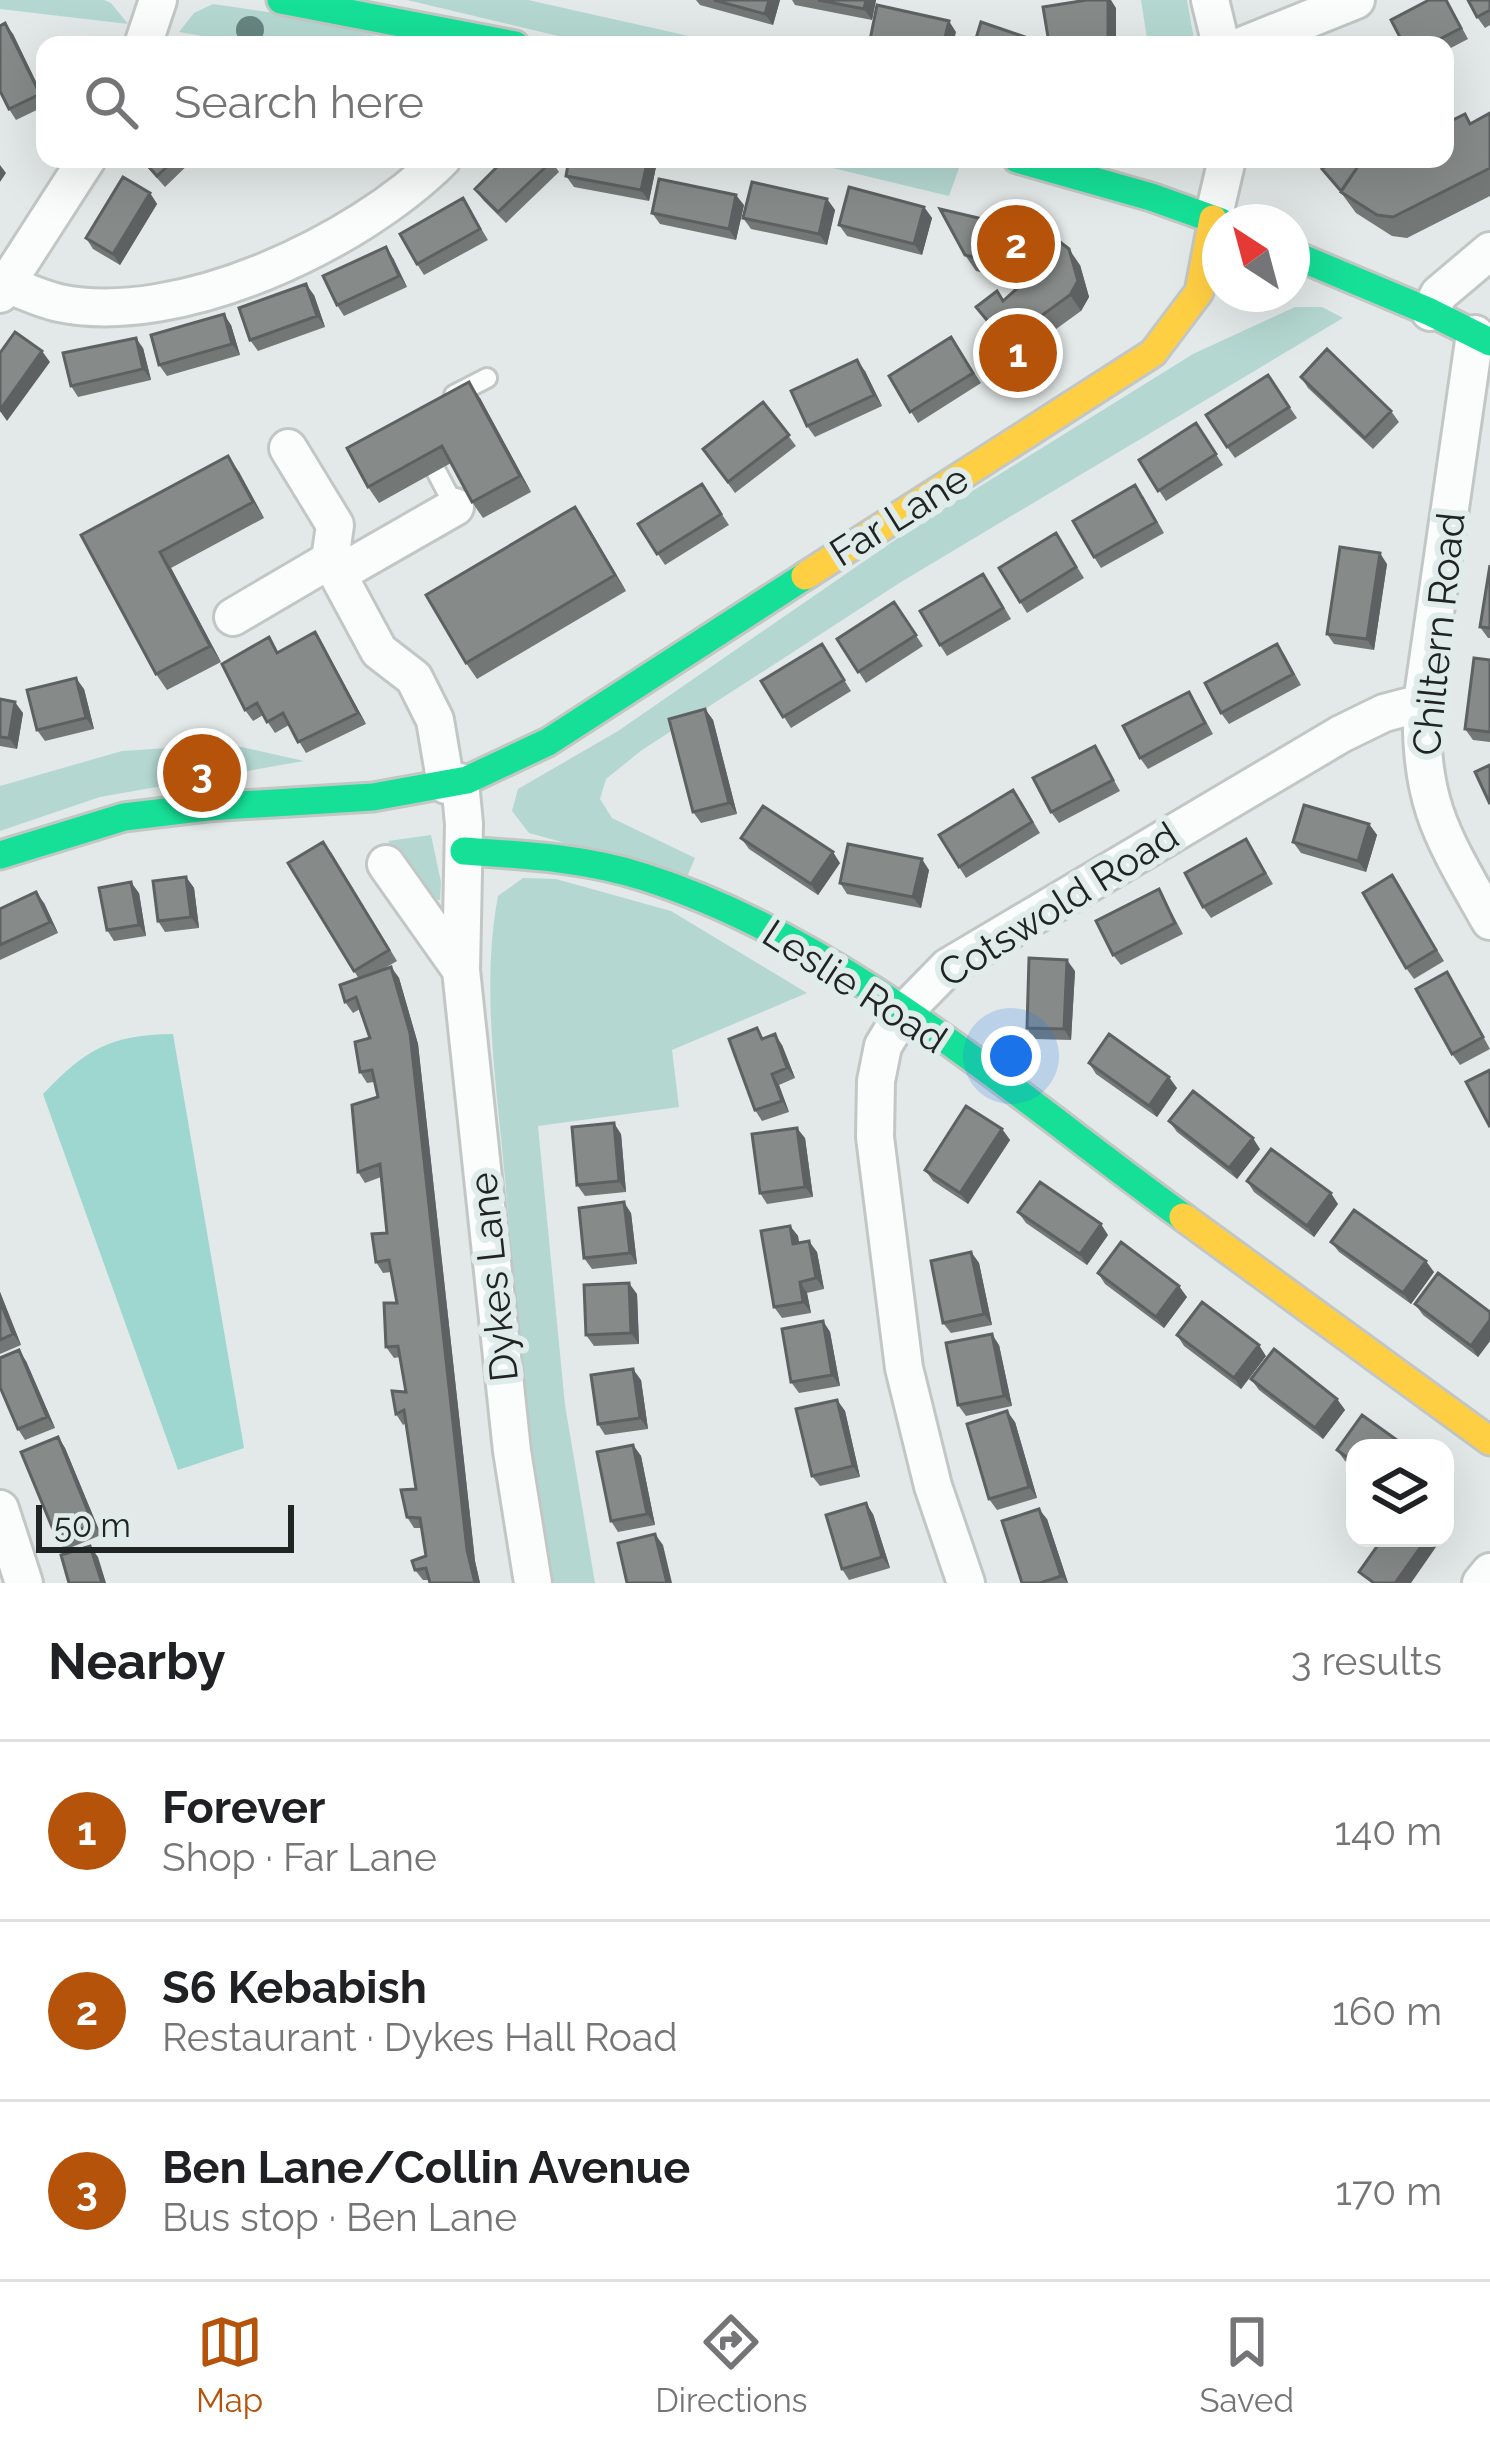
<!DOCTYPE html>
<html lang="en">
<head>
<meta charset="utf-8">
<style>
  body { margin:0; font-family:Raleway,sans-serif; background:#f2f2f2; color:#202124 }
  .controls { position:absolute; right:36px; bottom:36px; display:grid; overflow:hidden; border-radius:24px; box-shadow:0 12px 48px #0002 }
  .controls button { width:108px; height:108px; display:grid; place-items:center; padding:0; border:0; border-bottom:3px solid #e0e0e0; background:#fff; color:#202124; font:60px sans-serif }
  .compass { position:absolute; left:1202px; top:204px; width:108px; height:108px; border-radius:50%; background:#fff; box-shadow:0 12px 48px #0002; rotate:324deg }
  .scale { position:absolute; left:36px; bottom:30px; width:258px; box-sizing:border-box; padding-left:12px; border:6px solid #202524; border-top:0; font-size:33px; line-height:42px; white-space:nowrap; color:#202524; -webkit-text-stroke:9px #e0ecea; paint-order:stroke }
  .you { position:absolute; left:1011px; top:1056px; width:42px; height:42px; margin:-30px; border:9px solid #fff; border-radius:50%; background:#1a73e8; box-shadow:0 0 0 18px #1a73e833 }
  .badge { display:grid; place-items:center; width:78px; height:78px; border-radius:50%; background:#b45309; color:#fff; font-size:39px; font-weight:700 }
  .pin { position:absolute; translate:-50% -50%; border:6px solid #fff; box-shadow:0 3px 12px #0006 }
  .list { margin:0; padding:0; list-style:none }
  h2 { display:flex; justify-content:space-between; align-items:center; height:156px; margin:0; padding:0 48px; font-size:51px }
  h2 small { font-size:39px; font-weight:400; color:#757577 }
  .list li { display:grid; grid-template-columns:78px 1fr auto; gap:36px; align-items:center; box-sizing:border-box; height:180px; padding:0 48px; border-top:3px solid #e0e0e0 }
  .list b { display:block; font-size:45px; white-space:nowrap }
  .list p { margin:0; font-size:39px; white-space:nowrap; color:#757577 }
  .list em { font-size:39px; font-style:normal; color:#757577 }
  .icon { flex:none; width:66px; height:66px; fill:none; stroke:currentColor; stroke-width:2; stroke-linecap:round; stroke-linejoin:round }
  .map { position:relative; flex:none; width:1490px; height:1583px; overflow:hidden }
  .search { position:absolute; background:#fff; box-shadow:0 12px 48px #0002; left:36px; right:36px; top:36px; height:132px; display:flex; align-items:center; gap:30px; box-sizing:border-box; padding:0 42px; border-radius:24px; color:#757577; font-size:45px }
  .sheet { height:696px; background:#fff }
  nav { display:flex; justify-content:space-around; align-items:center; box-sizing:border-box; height:168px; border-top:3px solid #e0e0e0; background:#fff; font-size:33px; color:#757577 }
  nav a { display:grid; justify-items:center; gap:6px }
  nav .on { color:#b45309 }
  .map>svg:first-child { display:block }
  .green { fill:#b4d8d1 }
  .forest { fill:#9ed7cf }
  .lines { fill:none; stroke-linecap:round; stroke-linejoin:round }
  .lane-casing { stroke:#c2c7c6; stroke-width:24 }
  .street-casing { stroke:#c2c7c6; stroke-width:42 }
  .fast-casing { stroke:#c2c7c6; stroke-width:33 }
  .slow-casing { stroke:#c2c7c6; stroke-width:33 }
  .lane { stroke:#fbfcfc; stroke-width:18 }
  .street { stroke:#fbfcfc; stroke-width:36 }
  .fast { stroke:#16e098; stroke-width:27 }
  .slow { stroke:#ffcf43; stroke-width:27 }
  .tree { fill:#678582 }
  .wall { fill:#737877 }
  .shaded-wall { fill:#5e6161 }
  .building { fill:#868b8a; stroke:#5e6161; stroke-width:3 }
  .labels { text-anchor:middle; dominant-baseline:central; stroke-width:12; stroke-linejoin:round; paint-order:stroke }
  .street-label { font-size:39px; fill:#202524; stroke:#e0ecea }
</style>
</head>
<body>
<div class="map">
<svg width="1490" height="1583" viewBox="0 0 1490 1583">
  <rect width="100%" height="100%" fill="#e3e9e8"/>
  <!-- green -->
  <path class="green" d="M0,0H104L111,3L128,24L0,9Z
    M407,0H528L729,45H596Z
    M1141,0H1187L1195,45H1148Z
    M213,4L288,15L416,45H255L179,32L194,13Z
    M795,159H921L959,168L949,196Z
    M1295,307H1322L1343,318L901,582L642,750L606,779L600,799L612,818L695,858L687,877L529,833L512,811L518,789L618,731L908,531L1193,354Z
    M228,744L304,761L100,797L0,831V786L122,751Z
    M431,835L441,882L440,900L428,899L388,841Z
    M523,878L556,879L671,911L807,993L672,1050L679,1107L538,1126L565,1405L595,1583H550C525,1453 518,1321 506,1190C498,1093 480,992 498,896Z"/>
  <!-- forest -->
  <path class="forest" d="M173,1034L244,1448L178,1470L43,1094C86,1049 110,1035 173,1034Z"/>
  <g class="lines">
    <defs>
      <path id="lane" d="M454,395L487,378
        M436,471L455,507"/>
      <path id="street" d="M1210,0L1221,45
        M143,45L158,0
        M1244,45L1356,0
        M1213,219L1227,159
        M7,284C24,291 41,299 59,303C179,328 358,243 442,159
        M0,294L87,159
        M1430,312L1439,294L1490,251
        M1475,334L1422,703C1419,803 1442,836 1490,921
        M288,448L335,525L330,560L379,651L414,678L435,720L446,785
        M338,574L455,507
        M233,617L330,560
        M460,782L464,824L461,970L512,1451L533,1583
        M386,864L461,970
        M0,1509L24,1583
        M966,1583L933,1486L904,1368L875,1137L876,1081L883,1046L903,1013L948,967L1341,734L1384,713L1422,703
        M1481,1583L1490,1572"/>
      <path id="fast" d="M281,0L515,45
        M1017,159L1151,197L1221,222
        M1292,254L1430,312L1490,342
        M464,851C525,855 585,858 644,877C843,940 1016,1096 1183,1217
        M0,855L124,817L207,807L373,797L467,780L548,742L805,576"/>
      <path id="slow" d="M805,576L1153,353L1199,292L1213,219
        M1183,1217L1490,1441"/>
    </defs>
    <!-- lane casing -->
    <use href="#lane" class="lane-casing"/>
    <!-- street casing -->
    <use href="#street" class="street-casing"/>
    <!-- fast casing -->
    <use href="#fast" class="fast-casing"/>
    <!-- slow casing -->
    <use href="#slow" class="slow-casing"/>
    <!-- lane -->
    <use href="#lane" class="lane"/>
    <!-- street -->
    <use href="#street" class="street"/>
    <!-- fast -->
    <use href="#fast" class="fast"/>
    <!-- slow -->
    <use href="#slow" class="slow"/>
  </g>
  <!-- trees -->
  <circle class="tree" cx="250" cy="30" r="14"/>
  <!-- wall -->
  <path class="wall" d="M696,0H780L773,25L700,5Z
    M792,0H876L872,20L795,5Z
    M1429,0H1447L1468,39L1445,51V45H1404Z
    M1490,0V25L1485,28L1477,17Z
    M13,34L45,100V106L16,120L9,109Z
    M1490,113V196L1407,238L1392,236L1356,213L1342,194L1445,159L1465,114L1471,123Z
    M140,159H194L165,187Z
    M550,159L559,172L506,223L483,200L475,189Z
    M656,167L649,201L574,187L566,176Z
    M150,193L157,204L120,265L93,249L86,238Z
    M463,198L488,240L424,275L417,264Z
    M827,199L835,210L827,245L751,229L743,218Z
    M744,205L736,240L660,224L652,213Z
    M924,207L932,218L922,255L847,236L839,225Z
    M965,255L1080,265L1089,297L1081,311L1016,358L976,307L1003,300L1023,283L976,271Z
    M393,258L407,287L344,316L337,305Z
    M314,295L325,327L258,351L250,340Z
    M231,325L240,355L167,376L159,365Z
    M951,337L981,383L918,423L889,376Z
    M143,348L151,380L78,397L71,386Z
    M865,371L882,406L815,437L807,426Z
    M1268,375L1297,418L1235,458L1227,447Z
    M1301,377L1391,411L1399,422L1373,449L1308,388Z
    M480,398L531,492L483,518L472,502L451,463L379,503L368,487Z
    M763,402L796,446L735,493L703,449Z
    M1196,423L1223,465L1166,501L1139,460Z
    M239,472L264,518L171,568L221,662L167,690L156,674L81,535Z
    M702,484L729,525L665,565L638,524Z
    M1143,496L1164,533L1101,568L1094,557Z
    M586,523L626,591L477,679L466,663Z
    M1063,544L1084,578L1027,613L999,568Z
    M1387,564L1374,650L1334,644L1327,634Z
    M1490,565V638H1488L1480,627Z
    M991,585L1011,619L947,656L940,645Z
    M894,602L923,646L866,683L837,639Z
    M315,632L366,724L306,753L289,725L275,733L263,715L253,721L245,710L279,652Z
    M822,644L851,691L791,728L761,681Z
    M1284,654L1301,685L1229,724L1221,713Z
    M1490,660V742L1473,740L1465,729Z
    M84,689L94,729L45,741L37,730Z
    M0,699L23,713L17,749L0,746Z
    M1196,703L1213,734L1148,769L1140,758Z
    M705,709L713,720L737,814L701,823L693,812Z
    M1095,746L1120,791L1059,823L1051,812Z
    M1021,801L1040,833L966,878L959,867Z
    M1369,824L1377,835L1366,872L1301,853L1293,842Z
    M741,838L840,863L818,895L749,849Z
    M1246,839L1273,884L1211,918L1203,907Z
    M331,852L397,961L378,972L391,967L399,978L418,1044L475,1561L480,1583H430L429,1580H423L415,1570L426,1556L422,1528H414L407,1517L416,1489L406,1423L403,1425L396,1414L406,1392L400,1357L394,1358L386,1347L397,1303L391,1272L383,1273L376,1262L387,1233L381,1177L365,1183L358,1172L378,1097L374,1082L367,1083L360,1072L370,1038L360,1009L353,1013L345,1002L359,979L288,863Z
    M929,870L921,908L847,894L840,883Z
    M1392,875L1444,961L1414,979L1406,968Z
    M186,877L194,888L199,928L165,932L158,921Z
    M1159,889L1183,934L1121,965L1113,955Z
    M139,893L146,936L114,941L107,930Z
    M44,903L58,933L0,960V909Z
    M1075,971L1071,1040L1034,1039L1027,1028Z
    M1454,983L1490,1049L1460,1065L1452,1054Z
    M764,1038L782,1045L795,1078L779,1085L789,1112L762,1121L755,1110Z
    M1089,1063L1177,1088L1157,1117L1096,1074Z
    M1169,1121L1260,1149L1237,1179L1177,1132Z
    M1002,1129L1010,1140L968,1204L933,1181L925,1170Z
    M621,1134L626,1192L585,1196L577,1185Z
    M805,1138L813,1197L767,1204L760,1193Z
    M1247,1181L1338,1204L1314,1237L1254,1192Z
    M1018,1212L1108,1235L1087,1265L1026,1223Z
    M631,1213L637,1264L592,1269L584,1258Z
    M790,1226L798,1236L799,1243L817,1252L824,1289L807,1293L811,1313L782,1318L774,1307Z
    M1331,1242L1434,1272L1411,1304L1339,1252Z
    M971,1252L979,1263L992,1325L951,1333L943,1323Z
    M1098,1273L1187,1297L1164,1328L1105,1284Z
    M0,1292L21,1345L0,1354Z
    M637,1294L639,1344L594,1346L586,1335Z
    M1415,1304L1490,1312V1341L1478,1357L1423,1315Z
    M823,1321L830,1332L840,1386L799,1393L791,1382Z
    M1177,1335L1266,1356L1241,1389L1184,1346Z
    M999,1345L1012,1406L966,1416L958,1405Z
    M26,1361L55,1428L25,1440L18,1429Z
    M1251,1379L1337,1399L1345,1410L1323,1439L1259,1390Z
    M641,1380L648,1429L605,1435L598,1424Z
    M837,1400L845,1411L860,1477L820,1486L812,1476Z
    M1015,1422L1037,1498L997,1510L989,1499Z
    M58,1437L65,1448L101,1535L65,1550L57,1539Z
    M633,1445L641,1456L655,1525L618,1532L611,1521Z
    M1355,1448V1468L1345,1461L1337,1450Z
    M873,1514L890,1568L849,1580L842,1569Z
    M1047,1519L1068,1583H1022Z"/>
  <!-- shaded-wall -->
  <path class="shaded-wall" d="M769,0H780L773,25L765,14Z
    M866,0H876L872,20L864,9Z
    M1108,0H1111L1116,8V45H1108Z
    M949,21L956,32L953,45H943Z
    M5,23L13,34L45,101L40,94Z
    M648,159H650L656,167L649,201L641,190Z
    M0,165L6,173L0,182Z
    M150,193L157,204L120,265L113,254Z
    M736,195L744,205L736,240L729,229Z
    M827,199L835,210L827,245L819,234Z
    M924,207L932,218L922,255L914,244Z
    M386,247L393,258L407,287L399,276Z
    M1069,249L1080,265L1089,297L1081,311L1070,295Z
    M306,284L314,295L325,327L317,316Z
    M224,314L231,325L240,355L232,344Z
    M136,338L143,348L151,380L143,369Z
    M42,351L50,362L7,421L0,411Z
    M857,360L865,371L882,406L874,395Z
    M469,382L480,398L531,492L520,476Z
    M228,456L239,472L264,518L253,502Z
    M575,507L586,523L626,591L615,575Z
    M160,552L171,568L221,662L210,646Z
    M1380,553L1387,564L1374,650L1367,639Z
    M315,632L322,643L366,724L358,713Z
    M76,678L84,689L94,729L86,718Z
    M15,702L23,713L17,749L9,738Z
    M705,709L713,720L737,814L729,803Z
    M1369,824L1377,835L1366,872L1358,861Z
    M833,852L840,863L818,895L811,884Z
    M922,859L929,870L921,908L913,897Z
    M186,877L194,888L199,928L191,917Z
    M131,882L139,893L146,936L139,925Z
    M36,892L44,903L58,933L50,922Z
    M1067,960L1075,971L1071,1040L1064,1029Z
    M391,967L399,978L418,1044L475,1561L480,1583H475L467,1550Z
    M775,1034L782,1045L795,1078L787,1068Z
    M772,1074L779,1085L789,1112L782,1101Z
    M1169,1077L1177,1088L1157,1117L1149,1106Z
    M614,1123L621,1134L626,1192L619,1181Z
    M797,1128L805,1138L813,1197L805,1187Z
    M1002,1129L1010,1140L968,1204L960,1193Z
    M1253,1138L1260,1149L1237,1179L1229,1168Z
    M1331,1193L1338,1204L1314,1237L1307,1226Z
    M624,1202L631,1213L637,1264L630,1253Z
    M1101,1224L1108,1235L1087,1265L1080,1254Z
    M790,1226L798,1236L801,1255L793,1244Z
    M809,1241L817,1252L824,1289L816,1278Z
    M971,1252L979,1263L992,1325L984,1314Z
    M1426,1261L1434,1272L1411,1304L1403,1293Z
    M800,1282L807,1293L811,1313L803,1302Z
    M629,1283L637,1294L639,1344L631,1333Z
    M1179,1286L1187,1297L1164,1328L1156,1317Z
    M0,1292L21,1345L13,1334L0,1301Z
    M1490,1320V1341L1478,1357L1471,1346Z
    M823,1321L830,1332L840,1386L832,1375Z
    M992,1334L999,1345L1012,1406L1004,1396Z
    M1259,1345L1266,1356L1241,1389L1234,1378Z
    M19,1350L26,1361L55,1428L47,1417Z
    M633,1369L641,1380L648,1429L640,1418Z
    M1337,1399L1345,1410L1323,1439L1315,1428Z
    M837,1400L845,1411L860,1477L853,1466Z
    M1007,1411L1015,1422L1037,1498L1029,1487Z
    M58,1437L65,1448L101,1535L93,1524Z
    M633,1445L641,1456L655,1525L647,1514Z
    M866,1503L873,1514L890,1568L882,1557Z
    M1039,1509L1047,1519L1068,1583L1061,1576Z
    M655,1534L663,1545L672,1583H667Z
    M1427,1538H1429L1436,1547L1411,1583H1395Z
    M90,1546L98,1557L106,1583H102Z"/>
  <!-- building -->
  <path class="building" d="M714,0H769L765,14Z
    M818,0H866L864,9Z
    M1087,0H1108V45H1043L1049,43L1043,7Z
    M1429,0H1446L1461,28L1428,45H1404L1391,20Z
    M1468,0H1490V10L1477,17Z
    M877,5L949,21L943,45H895L870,40Z
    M981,22L1031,39L1030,45H974Z
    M5,23L40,94L9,109L0,91V26Z
    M1376,38L1380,45H1364Z
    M1490,113V168L1393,217L1377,215L1341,192L1363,159H1445V124L1465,114L1470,124Z
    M142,159H175L157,176Z
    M505,159H550L552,161L498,212L475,189Z
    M569,159H648L641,190L566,176Z
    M1335,159H1363L1341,191L1322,169Z
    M123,177L150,193L113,254L86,238Z
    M659,179L736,195L729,229L652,213Z
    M752,182L827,199L819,234L743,218Z
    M849,187L924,207L914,244L839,225Z
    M463,198L480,229L417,264L400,234Z
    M940,209L1051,235L1069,249L1078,281L1070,295L1005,342L976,307L997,291L1003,301L1034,273L965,255Z
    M386,247L399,276L337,305L323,276Z
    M306,284L317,316L250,340L239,308Z
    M224,314L232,344L159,365L151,335Z
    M15,332L42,351L0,410V353Z
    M951,337L973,373L910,412L889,376Z
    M136,338L143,369L71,386L63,353Z
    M1327,349L1391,411L1365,438L1301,377Z
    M857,360L874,395L807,426L791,391Z
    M1268,375L1289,407L1227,447L1206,415Z
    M469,382L520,476L472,502L442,446L368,487L347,448Z
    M763,402L789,435L728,482L703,449Z
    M1196,423L1216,454L1158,491L1139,460Z
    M228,456L253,502L160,552L210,646L156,674L81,535Z
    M702,484L721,514L657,554L638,524Z
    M1135,485L1156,522L1094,557L1073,521Z
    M575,507L615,575L466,663L426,595Z
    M1056,533L1076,567L1020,602L999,568Z
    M1340,547L1380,553L1367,639L1327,634Z
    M1490,565V628L1480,627Z
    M983,574L1003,608L940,645L920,611Z
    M894,602L916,635L858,672L837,639Z
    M315,632L358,713L298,742L283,713L267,722L257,703L245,710L222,664L269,637L277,653Z
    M822,644L844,680L783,717L761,681Z
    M1277,644L1293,674L1221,713L1205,683Z
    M1474,658L1490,660V732L1465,729Z
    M76,678L86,718L37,730L27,690Z
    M1189,692L1205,723L1140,758L1123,726Z
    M0,699L15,702L9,738L0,737Z
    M705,709L729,803L693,812L669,719Z
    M1095,746L1113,780L1051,812L1033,778Z
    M1490,765V804L1475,772Z
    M1013,790L1032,822L959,867L939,835Z
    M1304,805L1369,824L1358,861L1293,842Z
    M763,806L833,852L811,884L741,838Z
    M1246,839L1265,873L1203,907L1185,873Z
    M323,842L389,950L354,971L288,863Z
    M848,844L922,859L913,897L840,883Z
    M1392,875L1436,950L1406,968L1363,893Z
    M186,877L191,917L158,921L153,881Z
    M131,882L139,925L107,930L99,888Z
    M1159,889L1175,923L1113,955L1096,921Z
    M36,892L50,922L0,945V909Z
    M1029,958L1067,960L1064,1029L1027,1028Z
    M391,967L410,1033L467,1550L475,1583H430L426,1568L415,1570L412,1561L426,1556L420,1518L407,1517L401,1490L416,1489L404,1410L396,1414L392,1391L406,1392L398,1346L386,1347L384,1303H397L389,1260L376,1262L372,1234L387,1233L380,1164L358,1172L352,1105L378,1097L372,1070L360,1072L355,1042L370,1038L356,997L345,1002L340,985Z
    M1447,972L1483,1037L1452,1054L1416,989Z
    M757,1028L762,1039L775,1034L787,1068L772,1074L782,1101L755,1110L729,1039Z
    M1109,1034L1169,1077L1149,1106L1089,1063Z
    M1490,1070V1127L1466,1082Z
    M1193,1091L1253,1138L1229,1168L1169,1121Z
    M966,1106L1002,1129L960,1193L925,1170Z
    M614,1123L619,1181L577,1185L572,1127Z
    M797,1128L805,1187L760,1193L752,1134Z
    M1271,1149L1331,1193L1307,1226L1247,1181Z
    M1040,1182L1101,1224L1080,1254L1018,1212Z
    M624,1202L630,1253L584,1258L579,1208Z
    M1354,1210L1426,1261L1403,1293L1331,1242Z
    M790,1226L793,1244L809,1241L816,1278L800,1282L803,1302L774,1307L761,1231Z
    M1121,1242L1179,1286L1156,1317L1098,1273Z
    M971,1252L984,1314L943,1323L931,1261Z
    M1438,1273L1490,1312V1320L1471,1346L1415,1304Z
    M629,1283L631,1333L586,1335L584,1285Z
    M0,1301L13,1334L0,1340Z
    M1202,1302L1259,1345L1234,1378L1177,1335Z
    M823,1321L832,1375L791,1382L782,1329Z
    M992,1334L1004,1396L958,1405L946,1343Z
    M1274,1349L1337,1399L1315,1428L1251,1379Z
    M19,1350L47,1417L18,1429L0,1387V1358Z
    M633,1369L640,1418L598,1424L591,1375Z
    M837,1400L853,1466L812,1476L796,1409Z
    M1007,1411L1029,1487L989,1499L967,1424Z
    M1362,1415L1408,1448H1355V1463L1337,1450Z
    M58,1437L93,1524L57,1539L21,1452Z
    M633,1445L647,1514L611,1521L597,1452Z
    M866,1503L882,1557L842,1569L826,1515Z
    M1039,1509L1061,1576L1040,1583H1022L1002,1521Z
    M655,1534L667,1583H627L618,1543Z
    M1383,1538H1427L1395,1583H1374L1359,1572Z
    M90,1546L102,1583H69L61,1555Z"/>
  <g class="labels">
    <!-- street labels -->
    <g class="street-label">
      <text transform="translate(899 515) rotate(-32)">Far Lane</text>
      <text transform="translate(1438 634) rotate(-84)">Chiltern Road</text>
      <text transform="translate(1058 904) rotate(-32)">Cotswold Road</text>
      <text transform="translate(855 986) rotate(33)">Leslie Road</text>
      <text transform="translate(493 1277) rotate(-96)">Dykes Lane</text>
    </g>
  </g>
</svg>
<div class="controls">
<button><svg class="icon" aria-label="layers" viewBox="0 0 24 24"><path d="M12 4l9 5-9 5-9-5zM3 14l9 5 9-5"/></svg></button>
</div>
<svg class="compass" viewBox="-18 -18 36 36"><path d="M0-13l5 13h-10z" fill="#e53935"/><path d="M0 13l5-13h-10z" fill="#757577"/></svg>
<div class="scale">50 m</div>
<div class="you"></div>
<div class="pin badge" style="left:1018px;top:353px">1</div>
<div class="pin badge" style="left:1016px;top:244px">2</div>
<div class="pin badge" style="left:202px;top:773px">3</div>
<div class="search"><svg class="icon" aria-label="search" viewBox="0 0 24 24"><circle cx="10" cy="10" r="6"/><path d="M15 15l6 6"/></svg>Search here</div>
</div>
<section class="sheet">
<h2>Nearby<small>3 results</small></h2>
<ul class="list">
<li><span class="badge">1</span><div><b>Forever</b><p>Shop · Far Lane</p></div><em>140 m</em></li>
<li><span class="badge">2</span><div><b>S6 Kebabish</b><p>Restaurant · Dykes Hall Road</p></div><em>160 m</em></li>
<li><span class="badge">3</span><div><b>Ben Lane/Collin Avenue</b><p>Bus stop · Ben Lane</p></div><em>170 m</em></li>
</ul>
</section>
<nav>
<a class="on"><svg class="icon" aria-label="map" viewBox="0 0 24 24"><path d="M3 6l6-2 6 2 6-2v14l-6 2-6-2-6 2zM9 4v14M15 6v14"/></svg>Map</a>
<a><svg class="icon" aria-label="directions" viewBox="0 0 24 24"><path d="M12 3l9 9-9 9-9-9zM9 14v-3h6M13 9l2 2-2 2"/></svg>Directions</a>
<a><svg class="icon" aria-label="saved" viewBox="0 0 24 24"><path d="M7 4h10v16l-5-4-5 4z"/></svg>Saved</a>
</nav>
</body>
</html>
